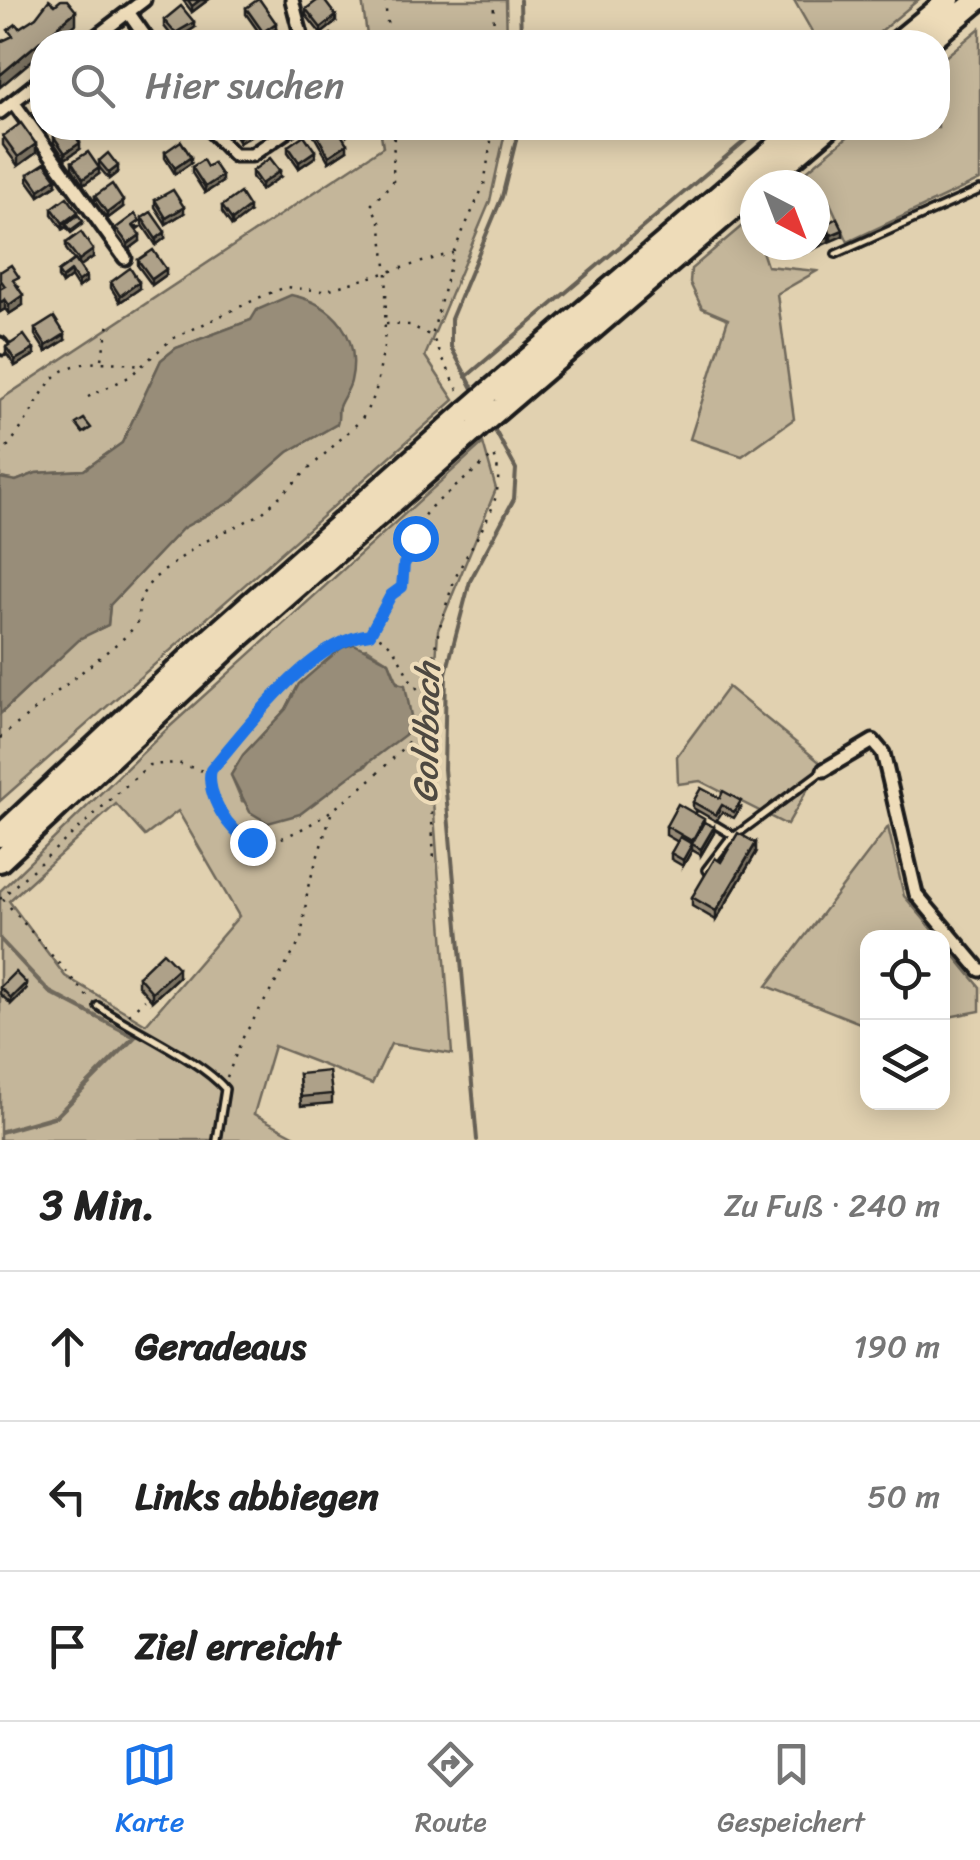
<!DOCTYPE html>
<html lang="de">
<head>
<meta charset="utf-8">
<style>
  body { margin:0; font-family:Sriracha,sans-serif; background:#f6f6f6; color:#222 }
  .controls { position:absolute; right:30px; bottom:30px; display:grid; overflow:hidden; border-radius:20px; box-shadow:0 5px 25px #0003 }
  .controls button { width:90px; height:90px; display:grid; place-items:center; padding:0; border:0; border-bottom:2px solid #e0e0e0; background:#fff; color:#222; font:50px sans-serif }
  .compass { position:absolute; left:740px; top:170px; width:90px; height:90px; border-radius:50%; background:#fff; box-shadow:0 5px 25px #0003; rotate:138deg }
  .stop { position:absolute; width:30px; height:30px; margin:-22px; border:8px solid #1a73e8; border-radius:50%; background:#fff }
  .stop.end { background:#1a73e8; border-color:#fff; box-shadow:0 2px 10px #0008 }
  .list { margin:0; padding:0; list-style:none }
  h2 { display:flex; justify-content:space-between; align-items:center; height:130px; margin:0; padding:0 40px; font-size:42px }
  h2 small { font-size:32px; font-weight:400; color:#767676 }
  .list li { display:grid; grid-template-columns:65px 1fr auto; gap:30px; align-items:center; box-sizing:border-box; height:150px; padding:0 40px; border-top:2px solid #e0e0e0 }
  .list b { display:block; font-size:38px; white-space:nowrap }
  .list em { font-size:32px; font-style:normal; color:#767676 }
  .icon { flex:none; width:55px; height:55px; fill:none; stroke:currentColor; stroke-width:2; stroke-linecap:round; stroke-linejoin:round }
  .map { position:relative; flex:none; width:980px; height:1140px; overflow:hidden }
  .search { position:absolute; background:#fff; box-shadow:0 5px 25px #0003; left:30px; right:30px; top:30px; height:110px; display:flex; align-items:center; gap:25px; box-sizing:border-box; padding:0 35px; border-radius:40px; color:#767676; font-size:38px }
  .sheet { height:580px; background:#fff }
  nav { display:flex; justify-content:space-around; align-items:center; box-sizing:border-box; height:140px; border-top:2px solid #e0e0e0; background:#fff; font-size:28px; color:#767676 }
  nav a { display:grid; justify-items:center; gap:5px }
  nav .on { color:#1a73e8 }
  .map>svg:first-child { display:block }
  .green { fill:#c4b69a; stroke:#70695b; stroke-width:2.5; fill-rule:evenodd }
  .water { fill:#988d79; stroke:#666054; stroke-width:2.5 }
  .lines { fill:none; stroke-linecap:round; stroke-linejoin:round }
  .stream { stroke:#666054; stroke-width:4 }
  .lane-casing { stroke:#1c1c1c; stroke-width:12 }
  .street-casing { stroke:#1c1c1c; stroke-width:19 }
  .highway-casing { stroke:#1c1c1c; stroke-width:28 }
  .path { stroke:#1c1c1c; stroke-width:2.5; stroke-dasharray:2.5 8; stroke-linecap:butt }
  .lane { stroke:#eedcb9; stroke-width:5 }
  .street { stroke:#eedcb9; stroke-width:11 }
  .highway { stroke:#eedcb9; stroke-width:20 }
  .highway-bridge-casing { stroke:#1c1c1c; stroke-width:28; stroke-linecap:butt }
  .highway-bridge { stroke:#eedcb9; stroke-width:20 }
  .wall { fill:#968a76; stroke:#1c1c1c; stroke-width:2.5 }
  .shaded-wall { fill:#7a7160; stroke:#1c1c1c; stroke-width:2.5 }
  .building { fill:#aea189; stroke:#1c1c1c; stroke-width:2.5 }
  .route { stroke:#1a73e8; stroke-width:12 }
  .labels { text-anchor:middle; dominant-baseline:central; stroke-width:8; stroke-linejoin:round; paint-order:stroke }
  .water-label { font-size:35px; font-style:italic; fill:#4e4941; stroke:#eedcb9 }
</style>
</head>
<body>
<div class="map">
<svg width="980" height="1140" viewBox="0 0 980 1140">
  <rect width="100%" height="100%" fill="#e1d1b0"/>
  <filter id="ink" filterUnits="userSpaceOnUse"><feTurbulence type="fractalNoise" baseFrequency=".01" numOctaves="2"/><feDisplacementMap in="SourceGraphic" scale="20" xChannelSelector="R" yChannelSelector="G"/><feConvolveMatrix kernelMatrix="1 2 1 2 8 2 1 2 1" color-interpolation-filters="sRGB"/></filter>
  <g filter="url(#ink)">
    <!-- green -->
    <path class="green" d="M362,0H506L507,42H368Z
      M794,0H918L868,42H818Z
      M980,28V180L848,242L826,194L815,201V185H790L858,128H938V63Z
      M380,128H506L490,201L425,356L454,400L0,801V714L81,637L108,625L110,605L183,528L232,501L288,452L337,424L339,406L251,320L176,348L161,360L122,443L84,470L36,473L16,481L0,478V400L383,147Z
      M755,215V245H760L767,266L817,271L777,294L794,419L742,456L690,439L728,319L702,308L690,283L691,269Z
      M483,443L496,489L438,630L430,761L452,1054L391,1044L372,1084L274,1046L254,1114L303,1140H0V1133L57,1117L136,1037L50,991L0,938V891L165,731ZM367,648L389,662L409,707L366,766L348,774L303,810L242,801L231,775L243,755L286,709L299,684L338,653ZM116,804L145,836L178,811L239,916L146,1024L65,976L9,901Z
      M728,687L822,764L787,825L700,781L678,784L677,756Z
      M888,827L904,896L939,937L868,938L867,1026L767,986Z
      M0,940L49,993L133,1037L56,1115L0,1131Z
      M943,942L980,987V1011L943,1018Z"/>
    <!-- water -->
    <path class="water" d="M291,295C335,304 361,337 351,381C349,391 340,401 338,410C338,415 339,420 337,424L288,452L232,501L183,528L110,605L108,625L81,638L0,714V478L16,481L36,473L84,470L122,443L161,360L176,348L251,320L257,310Z
      M354,644L389,662L397,683L405,685L412,721L406,734L300,814L268,823L250,812L231,775L243,755L286,709L299,684L342,647Z"/>
    <g class="lines">
      <!-- stream -->
      <path class="stream" d="M520,0L521,42
        M466,377L760,128
        M476,394L451,347V319L502,197L519,128
        M477,1140L444,769L446,673L470,581L514,499L516,469L492,425"/>
      <defs>
        <path id="lane" d="M836,254L980,190
          M699,815L734,836
          M706,870L728,841L821,772
          M98,1006C133,1030 201,1060 225,1089L217,1140"/>
        <path id="street" d="M292,0L303,42
          M128,12L149,42
          M89,42L144,0
          M13,102L125,258
          M0,112L42,79
          M208,128L234,155H252L291,128
          M0,344L3,348
          M824,770L873,741L883,753L916,894L980,970"/>
        <path id="highway" d="M898,42L949,0
          M928,42L978,0
          M761,185L828,128
          M489,392L798,128
          M498,410L755,190
          M0,836L201,647L466,412
          M0,861L241,636L476,429"/>
      </defs>
      <!-- lane casing -->
      <use href="#lane" class="lane-casing"/>
      <!-- street casing -->
      <use href="#street" class="street-casing"/>
      <!-- highway casing -->
      <use href="#highway" class="highway-casing"/>
      <!-- path -->
      <path class="path" d="M385,0L389,42
        M493,42L494,0
        M386,324L410,325L431,336
        M101,359L109,324
        M458,390L432,336L453,253L484,185L493,128
        M88,397L129,377L172,339L265,295L286,287L323,291L453,253
        M0,455C58,392 31,351 141,365
        M370,633L391,595L401,587L404,564L416,545L412,530L431,507L494,455C512,504 467,542 452,587C445,608 438,631 434,653C430,672 433,705 424,720C403,758 294,856 248,841C239,838 233,828 228,820C221,809 208,793 209,779C209,763 231,748 241,738C268,709 327,622 374,635C403,643 401,682 427,696
        M427,718L434,861
        M0,738L125,637L137,624L140,598L152,580L198,545L261,514L362,419L375,395L384,347L387,273L380,222L371,205L393,182L394,128
        M0,899L149,765L178,763L209,773
        M3,899L92,1002
        M129,1014L145,999
        M227,1077L242,1039L301,940L308,887L332,811"/>
      <!-- lane -->
      <use href="#lane" class="lane"/>
      <!-- street -->
      <use href="#street" class="street"/>
      <!-- highway -->
      <use href="#highway" class="highway"/>
      <defs>
        <path id="highway-bridge" d="M466,412L489,392
          M476,429L498,410"/>
      </defs>
      <!-- highway-bridge casing -->
      <use href="#highway-bridge" class="highway-bridge-casing"/>
      <!-- highway-bridge -->
      <use href="#highway-bridge" class="highway-bridge"/>
    </g>
    <!-- wall -->
    <path class="wall" d="M183,0H208L192,12Z
      M246,8L276,29L263,38L246,14Z
      M306,9L336,22L321,34L306,15Z
      M164,20L194,28L175,40L164,26Z
      M231,128H256V132L239,143L231,130Z
      M313,128L330,134L347,150L329,162L313,134Z
      M3,136L36,153L18,166L3,145Z
      M54,137L80,149L65,159L54,143Z
      M288,146L315,157L299,168L288,152Z
      M165,152L191,163L175,174L165,158Z
      M99,161L118,172L109,179L99,167Z
      M72,162L99,174L83,185L72,168Z
      M192,167H207L222,182L205,193L192,173Z
      M252,171L280,177L261,190L252,177Z
      M28,174L56,185L39,196L28,181Z
      M95,196L123,207L107,219L95,202Z
      M155,200L184,213L166,224L155,207Z
      M222,206L249,213L232,226L222,212Z
      M52,208L78,215L83,224L71,233L66,227L63,229L52,214Z
      M142,218L165,238L156,245L142,224Z
      M140,227L136,230L140,241L128,250L116,234V228Z
      M66,243L93,257L79,266L86,282L78,288L71,277L62,284L58,278V272L74,260L66,249Z
      M138,260L166,275L152,285L138,266Z
      M0,272L19,286L17,287L23,305L9,314L5,309L0,312Z
      M111,282L139,289L120,302L111,288Z
      M35,329L65,340L46,352L35,335Z
      M6,347L34,355L15,366L6,353Z
      M720,798L741,807L734,818L722,812L716,821L693,808V802Z
      M704,822L714,833L701,855L692,850L683,866L671,859V853L678,842L666,835V826Z
      M756,853L716,920L692,906V897L721,862Z
      M138,976L178,977L152,1001L138,985Z
      M0,987L26,989L11,1004L0,994Z
      M299,1074L332,1094V1103L301,1106Z"/>
    <!-- shaded-wall -->
    <path class="shaded-wall" d="M200,0H208L192,12V6Z
      M76,11V24L53,42H42V52L0,87V75Z
      M336,16V22L321,34V28Z
      M194,22V28L175,40V33Z
      M276,23V29L263,38V32Z
      M166,128H176L163,136V130Z
      M253,128H256V132L239,143V137Z
      M349,128H355V129L347,136V130Z
      M80,143V149L65,159V153Z
      M36,144V153L18,166V157Z
      M347,144V150L329,162V156Z
      M315,151V157L299,168V162Z
      M191,157V163L175,174V168Z
      M118,166V172L109,179V173Z
      M99,168V174L83,185V179Z
      M280,171V177L261,190V184Z
      M222,176V182L205,193V187Z
      M56,178V185L39,196V190Z
      M123,201V207L107,219V213Z
      M184,207V213L166,224V218Z
      M249,207V213L232,226V220Z
      M78,212V218L66,224V227L63,229V223Z
      M843,230V236L831,241V235Z
      M165,232V238L156,245V239Z
      M140,235V241L128,250V244Z
      M829,236V242L803,254V248L809,245H815V242Z
      M93,250V257L79,267V260Z
      M166,269V275L152,285V279Z
      M71,271V277L62,284V278Z
      M86,276V282L78,288V282Z
      M139,282V289L120,302V296Z
      M23,295V305L9,314V305Z
      M5,299V309L0,312V303Z
      M65,334V340L46,352V346Z
      M34,349V355L15,366V360Z
      M704,819V828L692,844V850L683,866V860Z
      M714,827V833L701,855V849Z
      M756,843V853L716,920V911Z
      M178,968V977L152,1001V992Z
      M26,983V989L11,1004V998Z"/>
    <!-- building -->
    <path class="building" d="M49,0L55,5L61,0H67L76,11L0,75V42L13,36L8,30L16,24L19,28L36,17Z
      M188,0H200L192,6Z
      M257,0H260L276,23L263,32L246,8Z
      M318,0H324L336,16L321,28L306,9Z
      M181,6L194,22L175,33L164,20Z
      M331,34L337,42H320Z
      M21,123L36,144L18,157L3,136Z
      M68,128H70L80,143L65,153L54,137Z
      M233,128H253L239,137Z
      M313,128H326L330,134L338,129L347,144L329,156Z
      M304,135L315,151L299,162L288,146Z
      M181,141L191,157L175,168L165,152Z
      M88,152L99,168L83,179L72,162Z
      M108,153L118,166L109,173L99,161Z
      M270,158L280,171L261,184L252,171Z
      M203,160L207,167L213,163L222,176L205,187L192,167Z
      M45,163L56,178L39,190L28,174Z
      M112,184L123,201L107,213L95,196Z
      M173,190L184,207L166,218L155,200Z
      M240,193L249,207L232,220L222,206Z
      M67,197L78,212L63,223L52,208Z
      M151,212L165,232L156,239L142,218Z
      M135,214L140,221L133,226L140,235L128,244L116,228Z
      M78,215L83,221L71,230L66,224Z
      M837,218L843,230L831,235L826,224Z
      M815,220L820,231L826,228L829,236L815,242Z
      M81,232L93,250L79,260L66,243Z
      M153,250L166,269L152,279L138,260Z
      M75,260L86,276L78,282L71,271L62,278L58,272Z
      M11,265L19,277L13,280L23,295L9,305L5,299L0,303V289L5,286L0,279V272Z
      M130,268L139,282L120,296L111,282Z
      M54,317L65,334L46,346L35,329Z
      M24,335L34,349L15,360L6,347Z
      M84,419L91,428L83,433L76,424Z
      M701,788L720,798L723,791L741,801L734,812L722,805L716,815L693,802Z
      M678,804L704,819L692,841L666,826Z
      M704,822L714,827L701,849L692,844Z
      M738,833L756,843L716,911L692,897L715,858L721,862Z
      M680,837L692,844L683,860L671,853Z
      M163,952L178,968L152,992L138,976Z
      M15,972L26,983L11,998L0,987Z
      M329,1071L332,1094L301,1097L299,1074Z"/>
  </g>
  <g class="lines" filter="url(#ink)">
    <!-- route -->
    <path class="route" d="M252,842C229,834 205,793 211,770C249,725 310,641 370,634L391,595L402,587L404,564L416,545L415,538"/>
  </g>
  <g class="labels">
    <!-- water labels -->
    <g class="water-label">
      <text transform="translate(426 733) rotate(-89)">Goldbach</text>
    </g>
  </g>
</svg>
<div class="controls">
<button><svg class="icon" aria-label="locate" viewBox="0 0 24 24"><circle cx="12" cy="12" r="6"/><path d="M12 2v4M12 18v4M2 12h4M18 12h4"/></svg></button>
<button><svg class="icon" aria-label="layers" viewBox="0 0 24 24"><path d="M12 4l9 5-9 5-9-5zM3 14l9 5 9-5"/></svg></button>
</div>
<svg class="compass" viewBox="-18 -18 36 36"><path d="M0-13l5 13h-10z" fill="#e53935"/><path d="M0 13l5-13h-10z" fill="#767676"/></svg>
<div class="stop" style="left:415px;top:538px"></div>
<div class="stop end" style="left:252px;top:842px"></div>
<div class="search"><svg class="icon" aria-label="search" viewBox="0 0 24 24"><circle cx="10" cy="10" r="6"/><path d="M15 15l6 6"/></svg>Hier suchen</div>
</div>
<section class="sheet">
<h2>3 Min.<small>Zu Fuß · 240 m</small></h2>
<ul class="list">
<li><svg class="icon" aria-label="ahead" viewBox="0 0 24 24"><path d="M12 20V5M6 11l6-6 6 6"/></svg><div><b>Geradeaus</b></div><em>190 m</em></li>
<li><svg class="icon" aria-label="left" viewBox="0 0 24 24"><path d="M17 20v-9H6M10 6l-5 5 5 5"/></svg><div><b>Links abbiegen</b></div><em>50 m</em></li>
<li><svg class="icon" aria-label="arrive" viewBox="0 0 24 24"><path d="M6 21V4h12l-3 4 3 4H6"/></svg><div><b>Ziel erreicht</b></div></li>
</ul>
</section>
<nav>
<a class="on"><svg class="icon" aria-label="map" viewBox="0 0 24 24"><path d="M3 6l6-2 6 2 6-2v14l-6 2-6-2-6 2zM9 4v14M15 6v14"/></svg>Karte</a>
<a><svg class="icon" aria-label="directions" viewBox="0 0 24 24"><path d="M12 3l9 9-9 9-9-9zM9 14v-3h6M13 9l2 2-2 2"/></svg>Route</a>
<a><svg class="icon" aria-label="saved" viewBox="0 0 24 24"><path d="M7 4h10v16l-5-4-5 4z"/></svg>Gespeichert</a>
</nav>
</body>
</html>
